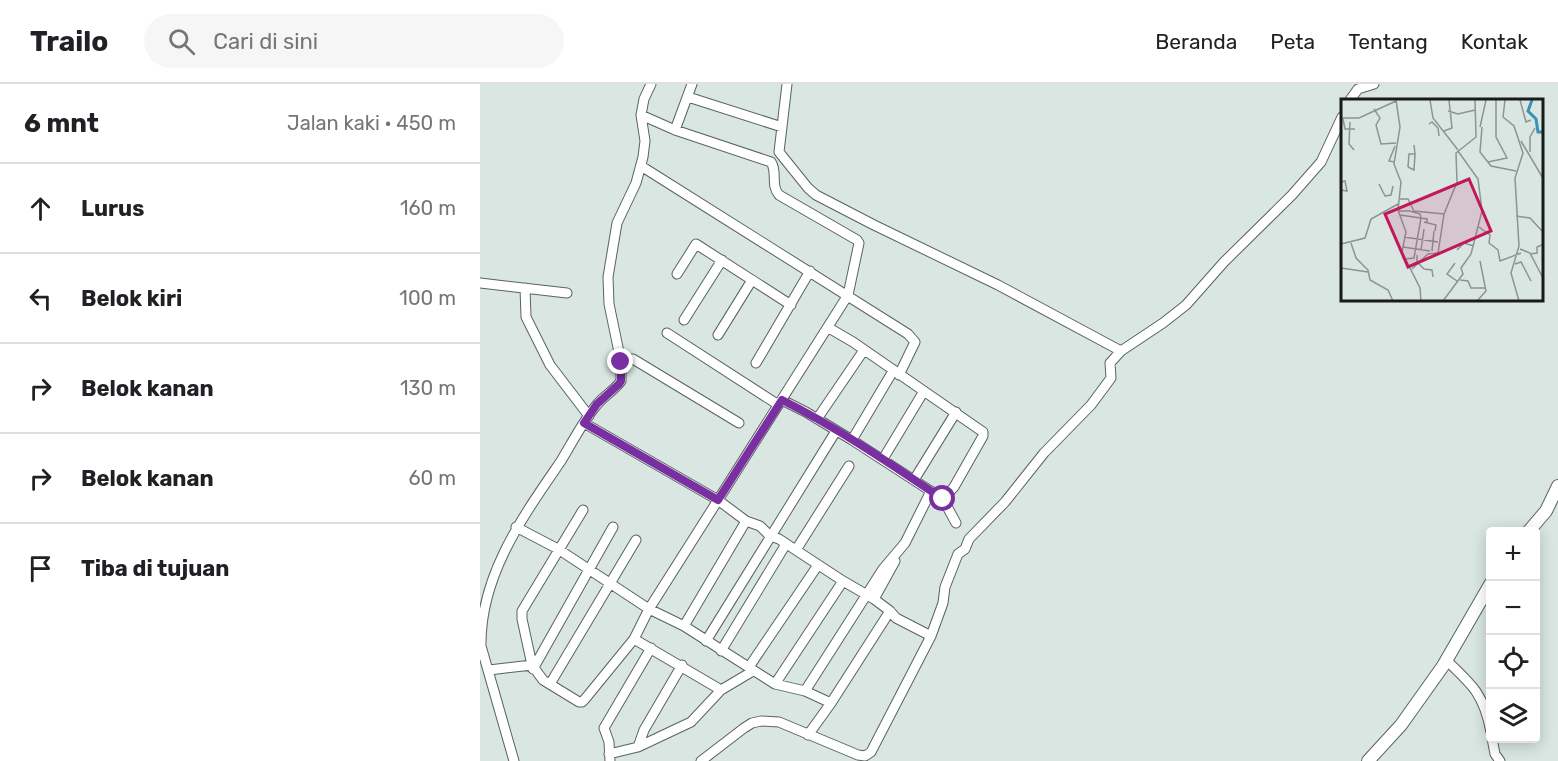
<!DOCTYPE html>
<html lang="id">
<head>
<meta charset="utf-8">
<style>
  body { margin:0; font-family:Rubik,sans-serif; background:#f6f6f6; color:#202124 }
  .controls { position:absolute; right:18px; bottom:18px; display:grid; overflow:hidden; border-radius:6px; box-shadow:0 3px 15px #0003 }
  .controls button { width:54px; height:54px; display:grid; place-items:center; padding:0; border:0; border-bottom:2px solid #e0e0e0; background:#fff; color:#202124; font:30px sans-serif }
  .stop { position:absolute; width:18px; height:18px; margin:-14px; border:4px solid #792fa1; border-radius:50%; background:#fff }
  .stop.end { background:#792fa1; border-color:#fff; box-shadow:0 2px 6px #0008 }
  .list { margin:0; padding:0; list-style:none }
  h2 { display:flex; justify-content:space-between; align-items:center; height:78px; margin:0; padding:0 24px; font-size:26px }
  h2 small { font-size:20px; font-weight:400; color:#757577 }
  .list li { display:grid; grid-template-columns:39px 1fr auto; gap:18px; align-items:center; box-sizing:border-box; height:90px; padding:0 24px; border-top:2px solid #e0e0e0 }
  .list b { display:block; font-size:22px; white-space:nowrap }
  .list em { font-size:20px; font-style:normal; color:#757577 }
  .icon { flex:none; width:33px; height:33px; fill:none; stroke:currentColor; stroke-width:2; stroke-linecap:round; stroke-linejoin:round }
  .map { position:relative; flex:none; width:1078px; height:677px; overflow:hidden }
  header { display:flex; align-items:center; gap:36px; box-sizing:border-box; height:84px; padding:0 30px; background:#fff; border-bottom:2px solid #e0e0e0 }
  header strong { font-size:28px }
  nav { display:flex; gap:33px; margin-inline-start:auto; font-size:21px }
  .search { width:420px; height:54px; background:#f6f6f6; display:flex; align-items:center; gap:15px; box-sizing:border-box; padding:0 21px; border-radius:33px; color:#757577; font-size:22px }
  main { display:flex }
  aside { flex:1; background:#fff }
  .map>svg:first-child { display:block }
  .lines { fill:none; stroke-linecap:round; stroke-linejoin:round }
  .minor-casing { stroke:#58635f; stroke-width:11 }
  .tertiary-casing { stroke:#58635f; stroke-width:14 }
  .minor { stroke:#fff; stroke-width:9 }
  .tertiary { stroke:#fff; stroke-width:12 }
  .route { stroke:#792fa1; stroke-width:8 }
  .inset-river { fill:none; stroke:#3b92b3; stroke-width:3 }
  .inset-road { fill:none; stroke:#8b9591; stroke-width:1.5 }
  .view { fill:#c2185b; fill-opacity:0.15; stroke:#c2185b; stroke-width:3 }
  .inset-edge { fill:none; stroke:#171b19; stroke-width:3 }
</style>
</head>
<body>
<header>
<strong>Trailo</strong>
<div class="search"><svg class="icon" aria-label="search" viewBox="0 0 24 24"><circle cx="10" cy="10" r="6"/><path d="M15 15l6 6"/></svg>Cari di sini</div>
<nav><a>Beranda</a><a>Peta</a><a>Tentang</a><a>Kontak</a></nav>
</header>
<main>
<aside>
<h2>6 mnt<small>Jalan kaki · 450 m</small></h2>
<ul class="list">
<li><svg class="icon" aria-label="ahead" viewBox="0 0 24 24"><path d="M12 20V5M6 11l6-6 6 6"/></svg><div><b>Lurus</b></div><em>160 m</em></li>
<li><svg class="icon" aria-label="left" viewBox="0 0 24 24"><path d="M17 20v-9H6M10 6l-5 5 5 5"/></svg><div><b>Belok kiri</b></div><em>100 m</em></li>
<li><svg class="icon" aria-label="right" viewBox="0 0 24 24"><path d="M7 20v-9h11M14 6l5 5-5 5"/></svg><div><b>Belok kanan</b></div><em>130 m</em></li>
<li><svg class="icon" aria-label="right" viewBox="0 0 24 24"><path d="M7 20v-9h11M14 6l5 5-5 5"/></svg><div><b>Belok kanan</b></div><em>60 m</em></li>
<li><svg class="icon" aria-label="arrive" viewBox="0 0 24 24"><path d="M6 21V4h12l-3 4 3 4H6"/></svg><div><b>Tiba di tujuan</b></div></li>
</ul>
</aside>
<div class="map">
<svg width="1078" height="677" viewBox="0 0 1078 677">
  <rect width="100%" height="100%" fill="#d9e6e1"/>
  <g class="lines">
    <defs>
      <path id="minor" d="M307,0L299,68L328,104L336,111L394,141L518,201L641,267L683,239L706,221L744,178L812,111L841,78L862,33
        M208,13L302,43
        M870,16L878,5L894,0
        M195,46L212,0
        M161,82L428,250L435,258L419,291
        M197,190L216,160L311,221
        M0,199L87,209
        M45,204L46,233L70,281L109,332
        M204,236L242,176
        M349,244L373,258L503,348V352L474,403L463,415
        M187,249L297,320
        M238,251L272,196
        M141,275H153L259,339
        M276,279L330,187
        M302,316L326,328L372,356L463,415L476,439
        M337,335L384,266
        M104,339L238,416L266,437L280,442L290,452L299,455L363,497L394,515L410,527L416,534L451,552
        M372,356L413,287
        M403,375L444,307
        M434,396L476,328
        M36,443L78,465L169,525L204,542L295,600L325,607L351,619L328,651
        M316,466L369,382
        M394,515L415,477
        M204,542L266,437
        M154,555L241,606
        M226,557L356,347
        M241,567L306,460
        M966,576C993,601 1004,611 1011,648
        M52,581L42,535V527L103,426
        M269,583L338,481
        M53,585L133,443
        M9,586L52,581L63,596L99,618H102L105,615L154,555L169,525L368,211L379,159L377,156L299,111C290,100 298,89 291,78L195,46L161,31
        M70,600L156,456
        M295,600L363,497
        M325,607L403,485L425,459L451,407
        M351,619L410,527
        M1012,654L1015,670L1020,677
        M158,663L164,646L202,581
        M129,670L158,663L211,638L241,606L273,587
        M34,677L1,562C0,491 44,431 81,377C92,359 102,339 115,323C122,313 134,307 141,297V278L129,220L128,193L137,139L156,99L163,73L165,57L161,31L164,15L171,0
        M130,677L129,658L124,644L171,564
        M221,677L264,644L272,639L281,637L299,638L378,671L385,672L391,668L451,552L463,519L465,503L478,470L485,465L489,455L525,418L564,369L611,321L631,294L630,279L641,267"/>
      <path id="tertiary" d="M1048,448L1066,427L1078,402
        M888,677L921,641L963,582L1011,499"/>
    </defs>
    <!-- minor casing -->
    <use href="#minor" class="minor-casing"/>
    <!-- tertiary casing -->
    <use href="#tertiary" class="tertiary-casing"/>
    <!-- minor -->
    <use href="#minor" class="minor"/>
    <!-- tertiary -->
    <use href="#tertiary" class="tertiary"/>
  </g>
  <g class="lines">
    <!-- route -->
    <path class="route" d="M141,278V297L139,300L117,320L104,339L238,416L302,316C358,344 411,380 463,415"/>
  </g>
  <!-- overview -->
  <g transform="translate(861 15)">
    <rect width="202" height="202" fill="#d9e6e1"/>
    <path class="inset-river" d="M191,1L187,12L195,20L197,33H203"/>
    <path class="inset-road" d="M55,1L59,28L53,65L60,83L57,111L65,133L61,153L79,189L80,202M89,1L92,19L117,51M164,1L162,18L173,27L182,54L174,79L178,147L170,174L178,202M179,1L185,23L190,21M33,10L39,19L35,26L40,45L55,44M107,12L117,15L134,11M0,19H18L55,2M2,20L4,30H14M9,23L8,45L13,51M88,25L91,23L97,29L98,37M139,28L145,1M141,28L139,53L150,67L175,72M103,32L111,29L108,1M180,42L203,81M189,53V38L194,29M54,63L48,62L54,47M147,63L166,59L155,38V1M67,68L68,55H74L73,46M67,68L73,71L74,55M0,83L4,82L6,92L0,91M38,85L44,97L50,96L52,87M59,100H67L73,112L103,115L116,83L115,54L135,38L134,1M58,112H69L79,115L80,119L73,159L64,160M59,116L86,120V124M175,117L189,119L203,134M83,123L95,126L94,132M138,128L149,136L148,144L157,151L159,162L180,154M63,138L97,143M10,144L15,159L27,171L29,181L47,191L52,202M0,145L24,139L30,120L57,105M62,148L89,152M179,150L189,154L203,181M80,151L83,130M116,151L123,144L133,147M91,152L93,132M189,155L196,154V148L203,145M76,156V163L83,170L91,171L92,178M114,164L106,175L116,182M174,165L180,163L190,182M0,169L27,173M71,170L87,155L97,154L103,115M119,181L127,182L130,189H145M102,202L122,175L120,169L130,155L141,112L137,80L117,52M136,202L145,192L139,162"/>
    <path class="view" d="M128,80L150,132L67,168L44,115Z"/>
    <rect width="202" height="202" class="inset-edge"/>
  </g>
</svg>
<div class="controls">
<button>+</button>
<button>−</button>
<button><svg class="icon" aria-label="locate" viewBox="0 0 24 24"><circle cx="12" cy="12" r="6"/><path d="M12 2v4M12 18v4M2 12h4M18 12h4"/></svg></button>
<button><svg class="icon" aria-label="layers" viewBox="0 0 24 24"><path d="M12 4l9 5-9 5-9-5zM3 14l9 5 9-5"/></svg></button>
</div>
<div class="stop" style="left:463px;top:415px"></div>
<div class="stop end" style="left:141px;top:278px"></div>
</div>
</main>
</body>
</html>
